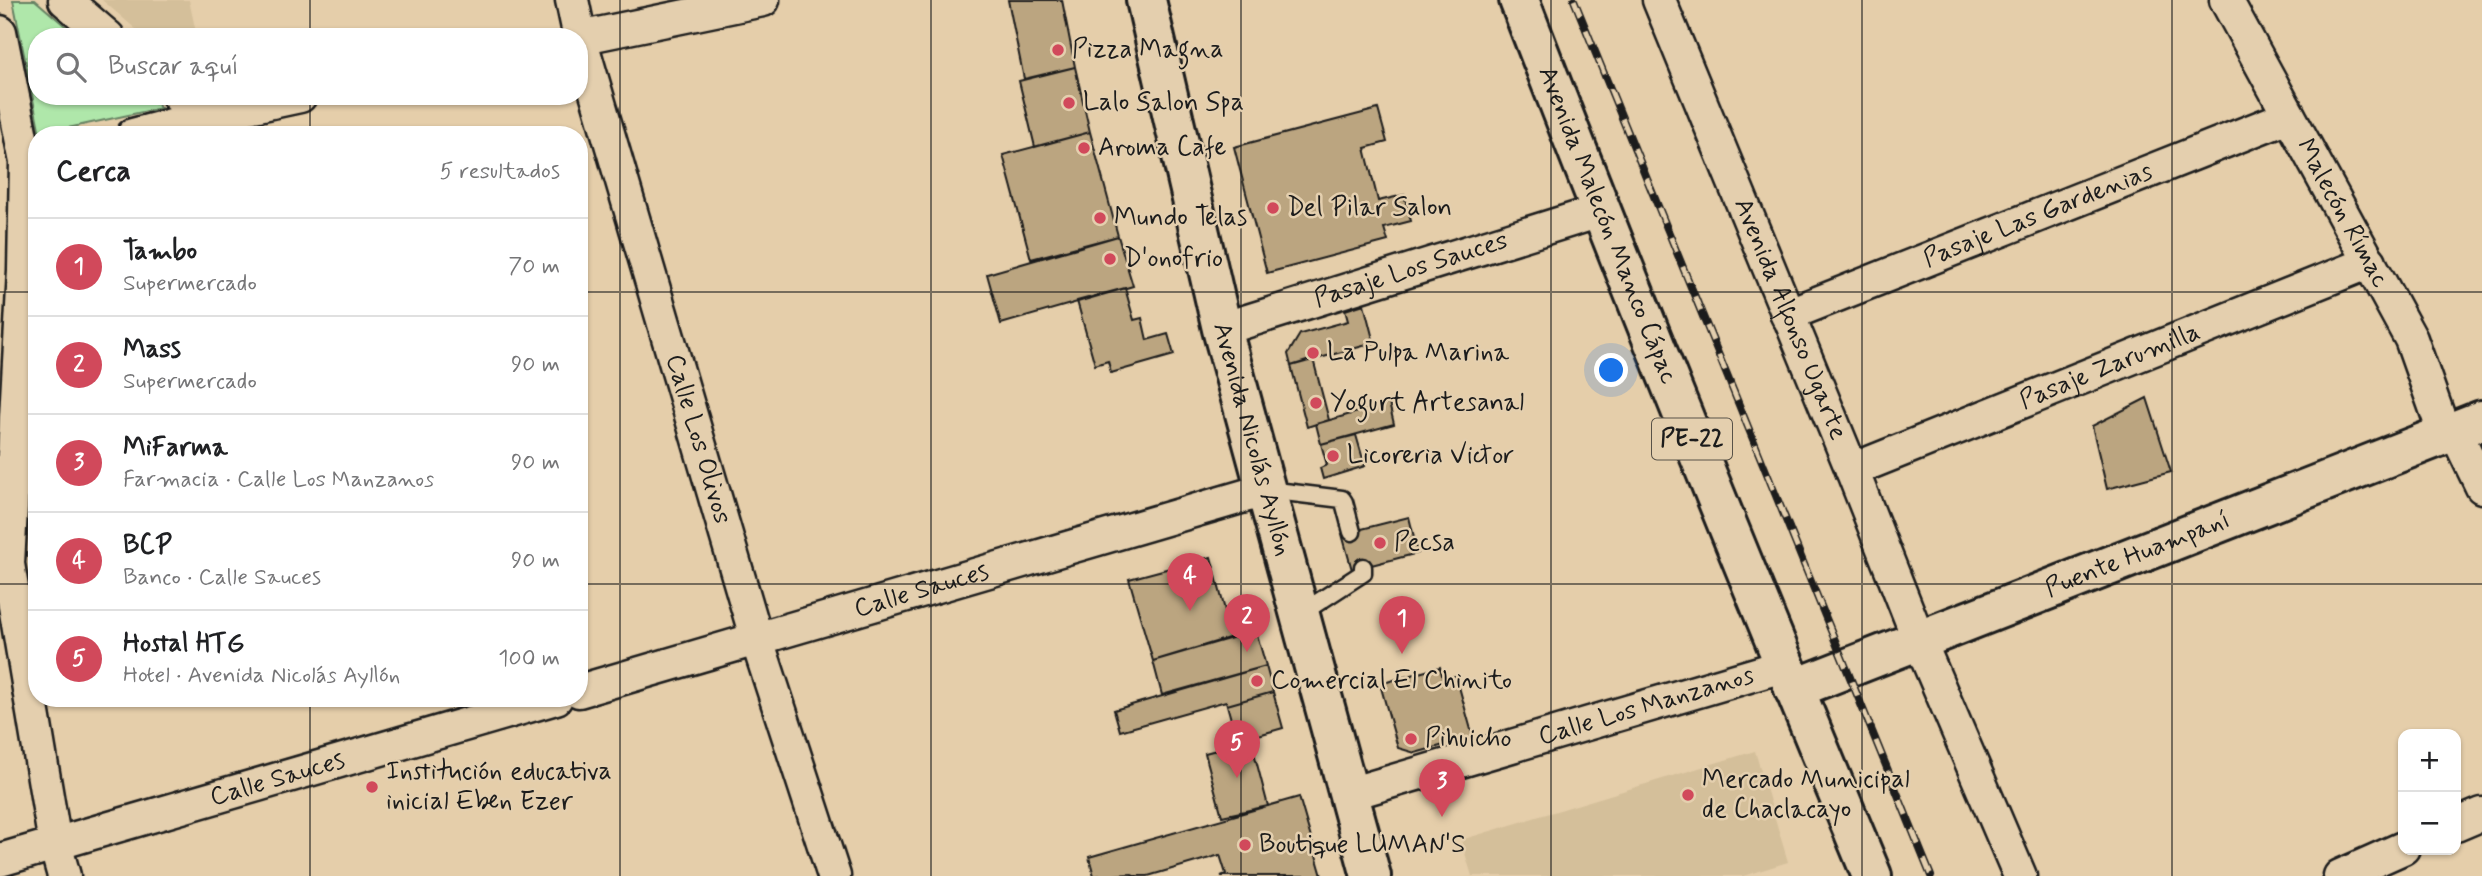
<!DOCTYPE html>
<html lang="es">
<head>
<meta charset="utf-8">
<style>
  body { margin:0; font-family:Mynerve,sans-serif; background:#f6f6f6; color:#202124 }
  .controls { position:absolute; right:21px; bottom:21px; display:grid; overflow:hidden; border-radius:14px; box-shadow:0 2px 5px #0004 }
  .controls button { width:63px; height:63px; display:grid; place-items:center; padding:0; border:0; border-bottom:2px solid #e0e0e0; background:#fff; color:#202124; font:35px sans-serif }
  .you { position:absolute; left:1612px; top:371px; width:24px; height:24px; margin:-18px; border:5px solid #fff; border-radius:50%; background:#1a73e8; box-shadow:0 0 0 10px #1a73e833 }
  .badge { display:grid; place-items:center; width:46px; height:46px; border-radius:50%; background:#d1495b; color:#fff; font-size:23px; font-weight:700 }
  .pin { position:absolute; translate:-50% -58px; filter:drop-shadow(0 2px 4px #0008) }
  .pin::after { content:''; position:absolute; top:37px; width:24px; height:21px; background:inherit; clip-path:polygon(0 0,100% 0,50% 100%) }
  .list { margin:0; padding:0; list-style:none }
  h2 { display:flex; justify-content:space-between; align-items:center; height:91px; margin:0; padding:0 28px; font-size:30px }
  h2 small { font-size:23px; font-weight:400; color:#757577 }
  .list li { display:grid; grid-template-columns:46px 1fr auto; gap:21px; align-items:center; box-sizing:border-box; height:98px; padding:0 28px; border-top:2px solid #e0e0e0 }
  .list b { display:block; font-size:26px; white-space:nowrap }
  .list p { margin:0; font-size:23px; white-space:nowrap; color:#757577 }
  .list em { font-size:23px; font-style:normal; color:#757577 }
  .icon { flex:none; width:38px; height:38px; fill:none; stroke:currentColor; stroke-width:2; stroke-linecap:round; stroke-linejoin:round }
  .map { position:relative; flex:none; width:2482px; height:876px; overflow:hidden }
  .search { position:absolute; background:#fff; box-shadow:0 2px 5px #0004; left:28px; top:28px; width:560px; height:77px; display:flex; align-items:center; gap:18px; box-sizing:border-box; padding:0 24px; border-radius:28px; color:#757577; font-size:26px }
  .panel { position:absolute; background:#fff; box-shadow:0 2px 5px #0004; left:28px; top:126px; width:560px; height:581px; border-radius:28px }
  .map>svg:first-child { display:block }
  .built { fill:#d4bf9a }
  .green { fill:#afe7aa; stroke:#668263; stroke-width:2 }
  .building { fill:#bba580; stroke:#1c1c1c; stroke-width:2 }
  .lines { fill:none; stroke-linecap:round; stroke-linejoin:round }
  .lane-casing { stroke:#1c1c1c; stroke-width:21 }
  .street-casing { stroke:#1c1c1c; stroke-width:37 }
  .secondary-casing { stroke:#1c1c1c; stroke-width:44 }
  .highway-casing { stroke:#1c1c1c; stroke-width:44 }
  .lane { stroke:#e4cfae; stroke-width:16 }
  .street { stroke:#e4cfae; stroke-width:32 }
  .secondary { stroke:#e4cfae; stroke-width:38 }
  .highway { stroke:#e4cfae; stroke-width:38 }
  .rail-casing { stroke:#1c1c1c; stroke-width:8 }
  .rail { stroke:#e4cfae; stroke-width:5; stroke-dasharray:16; stroke-linecap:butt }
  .grid { fill:none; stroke:#1c1c1c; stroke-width:2; stroke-opacity:0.55 }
  .poi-dot { fill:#d1495b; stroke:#e4cfae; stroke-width:2.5 }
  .labels { text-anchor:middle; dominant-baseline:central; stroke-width:5; stroke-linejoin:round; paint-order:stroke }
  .shield { fill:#e4cfae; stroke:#585248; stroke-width:2 }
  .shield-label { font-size:24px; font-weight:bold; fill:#1c1c1c }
  .poi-label { font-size:26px; fill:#1c1c1c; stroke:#e4cfae; text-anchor:start }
  .street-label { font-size:26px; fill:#1c1c1c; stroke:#e4cfae }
</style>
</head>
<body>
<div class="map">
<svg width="2482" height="876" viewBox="0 0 2482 876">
  <rect width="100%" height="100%" fill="#e5ceaa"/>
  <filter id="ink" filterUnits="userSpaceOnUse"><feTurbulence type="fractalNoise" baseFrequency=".0143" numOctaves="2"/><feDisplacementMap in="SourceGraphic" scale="14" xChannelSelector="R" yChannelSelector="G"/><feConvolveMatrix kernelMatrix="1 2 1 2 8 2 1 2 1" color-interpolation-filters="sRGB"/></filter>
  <g filter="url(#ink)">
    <!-- built -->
    <path class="built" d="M102,0H189L197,37H145Z
      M1755,751L1788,862L1743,876H1472L1461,840Z"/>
    <!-- green -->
    <path class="green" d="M13,0H35L78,37H37V96H148L161,108L40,134Z"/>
    <!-- building -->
    <path class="building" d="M1008,0H1062L1075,67L1024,79Z
      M1075,67L1090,132L1035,147L1019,81Z
      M1378,109L1387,142L1365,148L1378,201L1404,195L1411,221L1384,228L1388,241L1267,273L1234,147Z
      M1090,132L1118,236L1031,259L1003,155Z
      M1118,236L1133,286L1001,324L987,274Z
      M1125,288L1134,320L1142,318L1147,340L1168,334L1174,355L1111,373L1108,361L1095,365L1077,301Z
      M1364,304L1374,343L1291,366L1288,354L1300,334L1348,321L1345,310Z
      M1313,359L1329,420L1307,427L1291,366Z
      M2147,398L2171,472L2107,489L2092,426Z
      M1389,403L1394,424L1321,444L1316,424Z
      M1356,435L1365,466L1323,479L1320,468L1327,465L1321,444Z
      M1409,517L1418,553L1352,570L1342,534Z
      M1211,557L1232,637L1153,661L1129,579Z
      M1256,631L1266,666L1162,695L1153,661Z
      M1266,666L1273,692L1227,705L1226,701L1120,731L1114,710Z
      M1440,667L1443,679L1456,676L1473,737L1415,753L1398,748L1380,684Z
      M1273,692L1283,728L1237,741L1227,705Z
      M1251,741L1268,806L1222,816L1205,753Z
      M1299,797L1322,876H1221L1226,874L1220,855L1148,876H1133L1132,874L1094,876L1089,857Z"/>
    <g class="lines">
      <defs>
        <path id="lane" d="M1268,490L1342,499L1344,502L1352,532
          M1300,614L1363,573V567"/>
        <g id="street">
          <path d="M65,0L108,37"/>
          <path id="s1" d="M572,0L580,38L757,640L834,876"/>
          <path id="s2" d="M1659,0L1852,470L1919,640L2020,876"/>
          <path id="s3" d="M2226,0L2411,339L2445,435"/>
          <path d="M0,32L26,162L24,270L8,564L55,844L64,876"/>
          <path d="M579,38L763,0"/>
          <path d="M178,96L202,117"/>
          <path d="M133,135L202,117L300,96"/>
          <path id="s4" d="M1787,315L2289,116"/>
          <path id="s5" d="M1222,329L1600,211"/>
          <path d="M2455,431L2482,487"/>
          <path id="s6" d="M1852,470L2370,262"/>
          <path id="s7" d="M579,691L1265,490"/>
          <path id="s8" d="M1349,794L1783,666"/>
          <path d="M2456,825L2482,814"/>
          <path id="s9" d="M0,860L556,698"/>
          <path d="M2340,876L2403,848"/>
        </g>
        <g id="secondary">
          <path id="s10" d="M1794,689L2482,420"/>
        </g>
        <g id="highway">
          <path id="s11" d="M1146,0L1222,329L1371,876"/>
          <path id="s12" d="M1519,0C1632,294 1751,585 1872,876"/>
        </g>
      </defs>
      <!-- lane casing -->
      <use href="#lane" class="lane-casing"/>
      <!-- street casing -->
      <use href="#street" class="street-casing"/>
      <!-- secondary casing -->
      <use href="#secondary" class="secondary-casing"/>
      <!-- highway casing -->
      <use href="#highway" class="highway-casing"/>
      <!-- lane -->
      <use href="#lane" class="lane"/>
      <!-- street -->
      <use href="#street" class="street"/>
      <!-- secondary -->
      <use href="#secondary" class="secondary"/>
      <!-- highway -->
      <use href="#highway" class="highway"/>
      <defs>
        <path id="rail" d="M1574,0L1931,876"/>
      </defs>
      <!-- rail casing -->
      <use href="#rail" class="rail-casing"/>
      <!-- rail -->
      <use href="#rail" class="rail"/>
    </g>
  </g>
  <!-- grid -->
  <path class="grid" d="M310,0V37M620,0V876M931,0V876M1241,0V876M1551,0V876M1862,0V876M2172,0V876M310,96V135M0,292H37M579,292H2482M0,584H37M579,584H2482M310,698V876"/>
  <!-- markers -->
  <g class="poi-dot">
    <circle cx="1058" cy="50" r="7"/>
    <circle cx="1069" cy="103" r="7"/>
    <circle cx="1084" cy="148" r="7"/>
    <circle cx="1273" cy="208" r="7"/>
    <circle cx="1100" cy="218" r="7"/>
    <circle cx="1110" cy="259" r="7"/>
    <circle cx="1313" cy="353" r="7"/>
    <circle cx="1316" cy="403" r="7"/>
    <circle cx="1333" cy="456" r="7"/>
    <circle cx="1380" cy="543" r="7"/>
    <circle cx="1257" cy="681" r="7"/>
    <circle cx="1411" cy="739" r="7"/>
    <circle cx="372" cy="787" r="7"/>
    <circle cx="1688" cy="795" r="7"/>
    <circle cx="1245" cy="845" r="7"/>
  </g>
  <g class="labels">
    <!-- shield labels -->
    <rect class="shield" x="1652" y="418.5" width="80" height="41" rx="5"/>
    <g class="shield-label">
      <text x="1692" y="439">PE-22</text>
    </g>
    <!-- poi labels -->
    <g class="poi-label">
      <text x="1072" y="50">Pizza Magna</text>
      <text x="1083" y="103">Lalo Salon Spa</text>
      <text x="1098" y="148">Aroma Cafe</text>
      <text x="1287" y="208">Del Pilar Salon</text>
      <text x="1114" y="218">Mundo Telas</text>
      <text x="1124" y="259">D'onofrio</text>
      <text x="1327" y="353">La Pulpa Marina</text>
      <text x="1330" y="403">Yogurt Artesanal</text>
      <text x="1347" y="456">Licoreria Victor</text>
      <text x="1394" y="543">Pecsa</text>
      <text x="1271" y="681">Comercial El Chinito</text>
      <text x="1425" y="739">Pihuicho</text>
      <text x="386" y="772">Institución educativa<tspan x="386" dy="30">inicial Eben Ezer</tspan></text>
      <text x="1702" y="780">Mercado Municipal<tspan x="1702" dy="30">de Chaclacayo</tspan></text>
      <text x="1259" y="845">Boutique LUMAN'S</text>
    </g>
    <!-- street labels -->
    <g class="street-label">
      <text stroke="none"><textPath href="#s3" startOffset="243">Malecón Rímac</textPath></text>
      <text stroke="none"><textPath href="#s4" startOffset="270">Pasaje Las Gardenias</textPath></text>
      <text stroke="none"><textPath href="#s12" startOffset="242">Avenida Malecón Manco Cápac</textPath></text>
      <text stroke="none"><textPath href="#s5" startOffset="198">Pasaje Los Sauces</textPath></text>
      <text stroke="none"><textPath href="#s2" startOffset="345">Avenida Alfonso Ugarte</textPath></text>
      <text stroke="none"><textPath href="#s6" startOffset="278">Pasaje Zarumilla</textPath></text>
      <text stroke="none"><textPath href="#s1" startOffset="457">Calle Los Olivos</textPath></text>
      <text stroke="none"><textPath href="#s11" startOffset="452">Avenida Nicolás Ayllón</textPath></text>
      <text stroke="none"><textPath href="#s10" startOffset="369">Puente Huampaní</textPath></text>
      <text stroke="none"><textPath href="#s7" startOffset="357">Calle Sauces</textPath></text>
      <text stroke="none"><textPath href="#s8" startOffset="310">Calle Los Manzanos</textPath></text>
      <text stroke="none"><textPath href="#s9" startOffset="289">Calle Sauces</textPath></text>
    </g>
  </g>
</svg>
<div class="controls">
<button>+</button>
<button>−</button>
</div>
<div class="you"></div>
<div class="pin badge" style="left:1402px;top:654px">1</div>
<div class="pin badge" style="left:1247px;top:652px">2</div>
<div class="pin badge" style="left:1442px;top:817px">3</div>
<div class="pin badge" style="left:1190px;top:611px">4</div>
<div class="pin badge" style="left:1237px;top:778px">5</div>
<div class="search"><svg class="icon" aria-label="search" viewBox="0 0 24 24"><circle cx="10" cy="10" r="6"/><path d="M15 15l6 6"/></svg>Buscar aquí</div>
<section class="panel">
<h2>Cerca<small>5 resultados</small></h2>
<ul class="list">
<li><span class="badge">1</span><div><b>Tambo</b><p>Supermercado</p></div><em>70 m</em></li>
<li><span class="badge">2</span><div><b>Mass</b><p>Supermercado</p></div><em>90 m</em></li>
<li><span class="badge">3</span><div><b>MiFarma</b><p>Farmacia · Calle Los Manzanos</p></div><em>90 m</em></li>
<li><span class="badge">4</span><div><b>BCP</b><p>Banco · Calle Sauces</p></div><em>90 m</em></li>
<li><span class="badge">5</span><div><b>Hostal HTG</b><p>Hotel · Avenida Nicolás Ayllón</p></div><em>100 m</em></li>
</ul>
</section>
</div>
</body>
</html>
